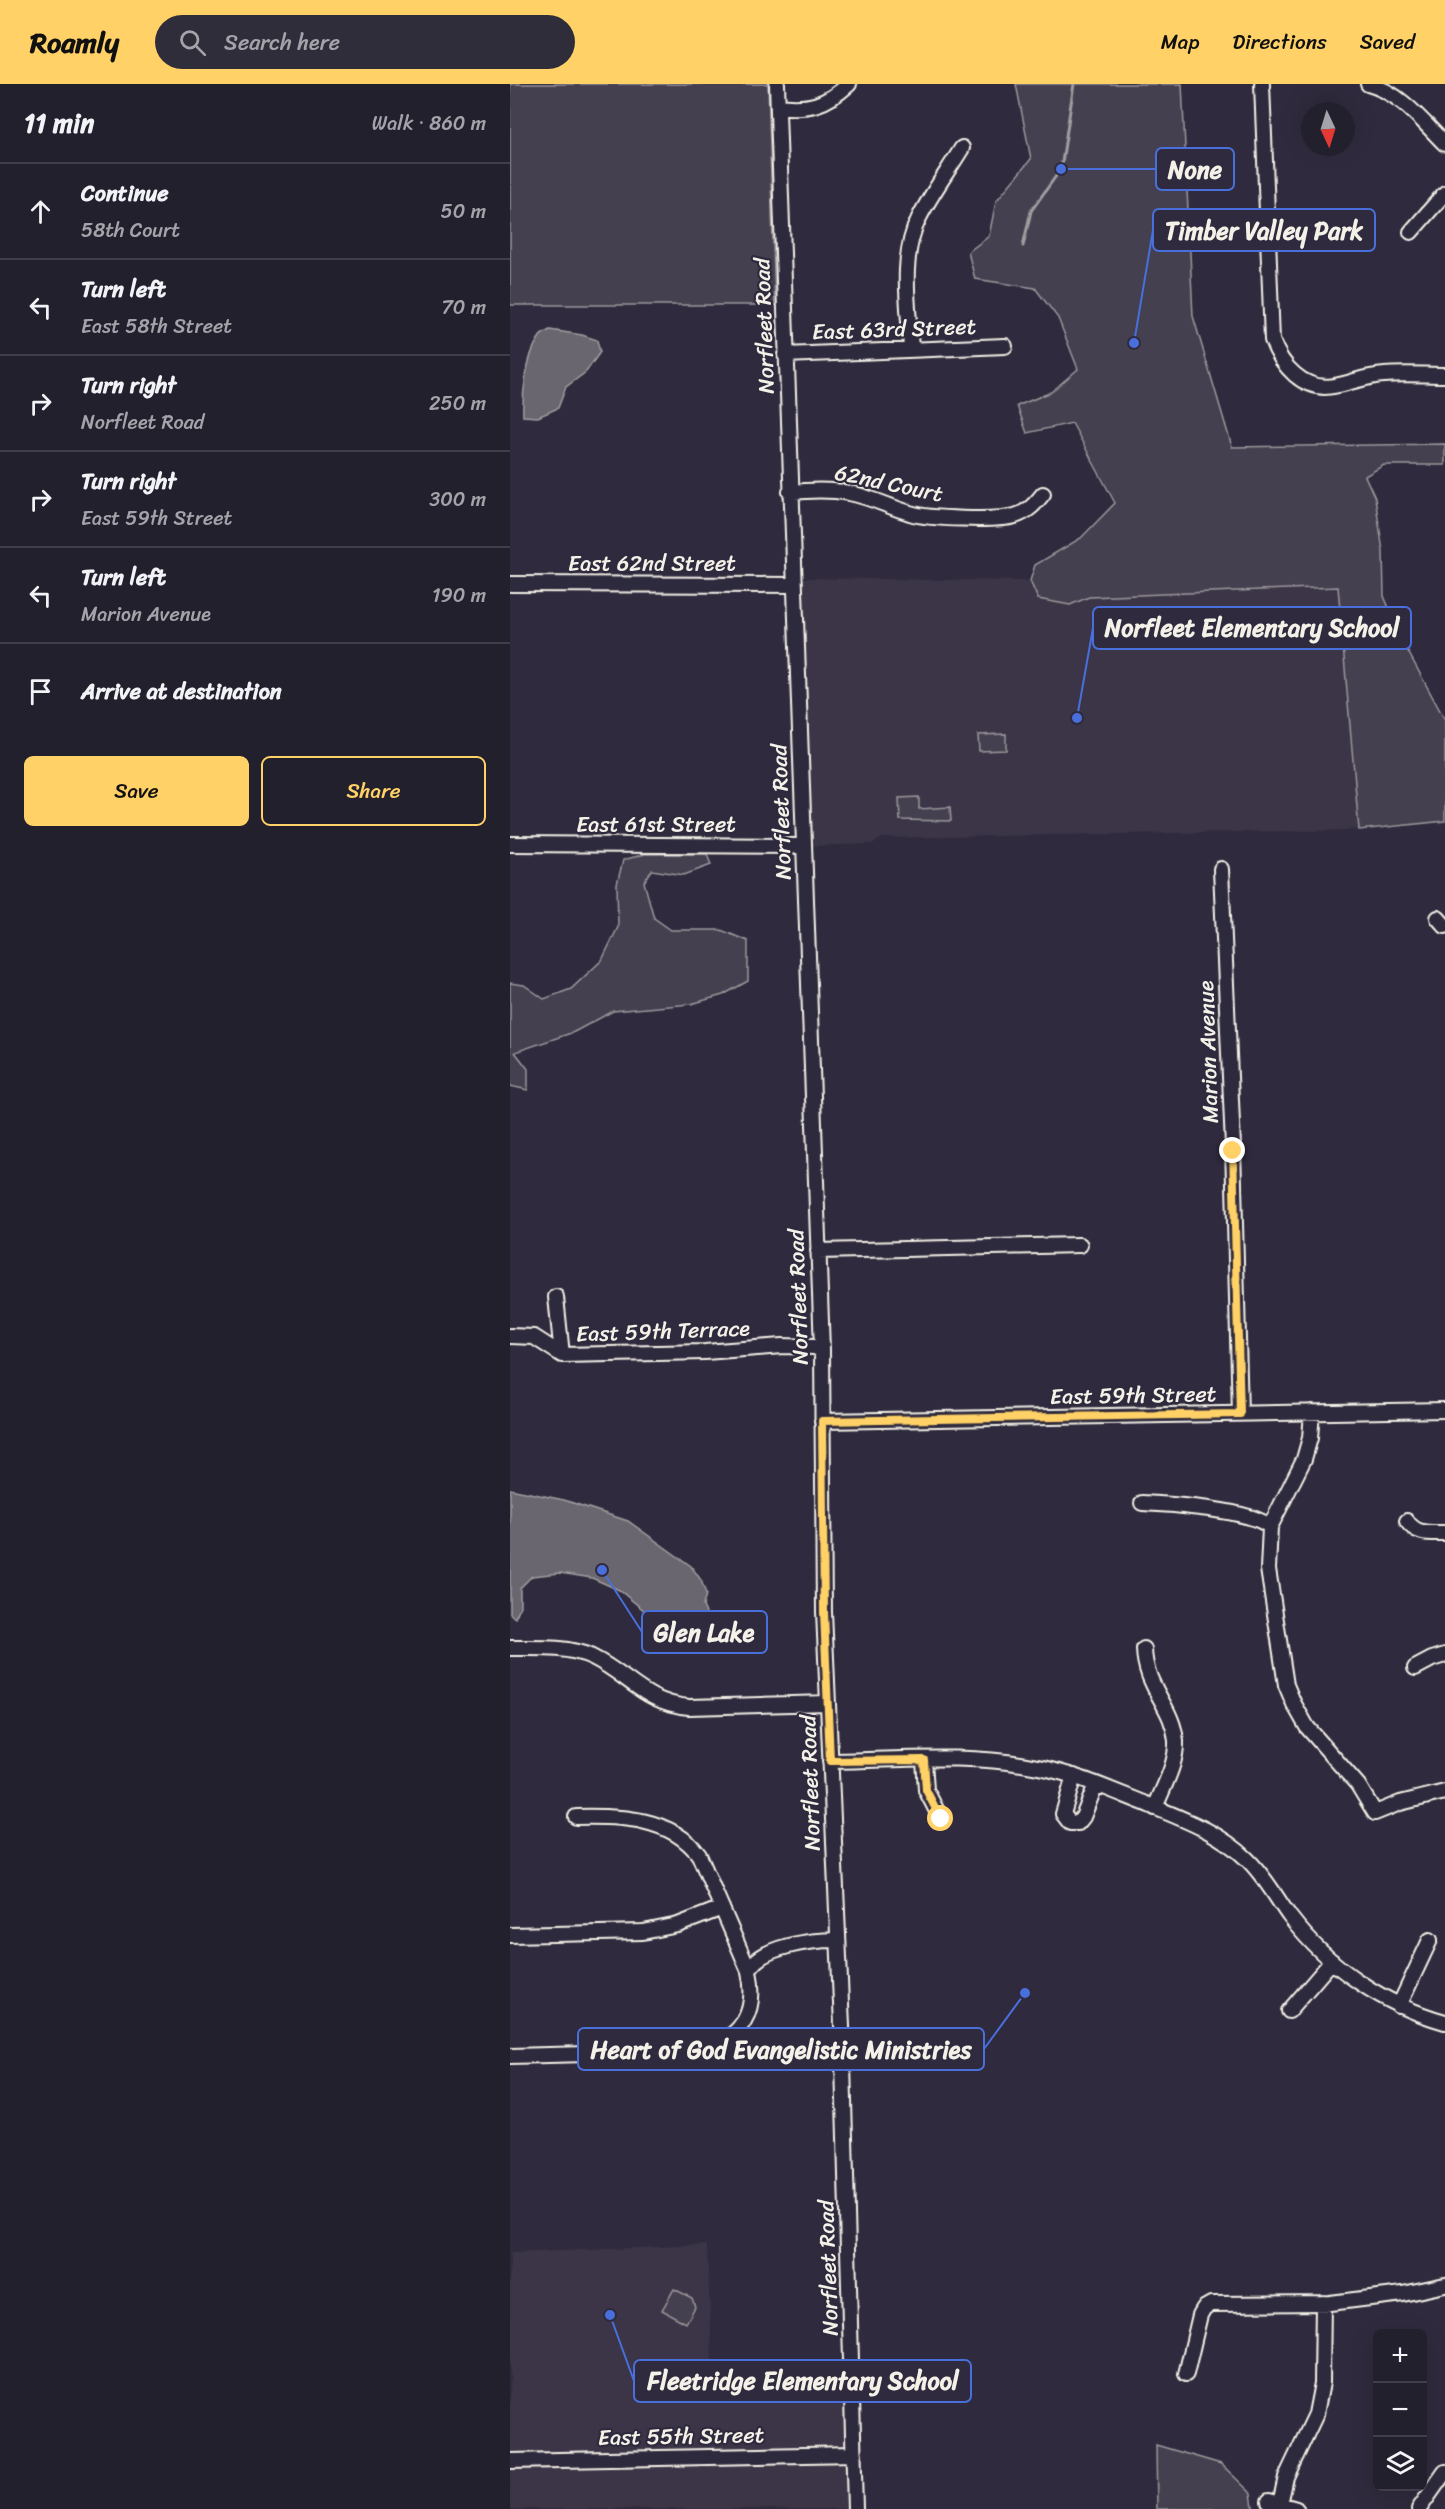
<!DOCTYPE html>
<html lang="en">
<head>
<meta charset="utf-8">
<style>
  body { margin:0; font-family:Sriracha,sans-serif; background:#2f2d3a; color:#f1f3f6 }
  .controls { position:absolute; right:18px; bottom:18px; display:grid; overflow:hidden; border-radius:9px; box-shadow:0 6px 24px #0002 }
  .controls button { width:54px; height:54px; display:grid; place-items:center; padding:0; border:0; border-bottom:2px solid #403e4a; background:#23202e; color:#f1f3f6; font:30px sans-serif }
  .compass { position:absolute; left:791px; top:18px; width:54px; height:54px; border-radius:50%; background:#23202e; box-shadow:0 6px 24px #0002; rotate:176deg }
  .stop { position:absolute; width:18px; height:18px; margin:-14px; border:4px solid #ffd166; border-radius:50%; background:#fff }
  .stop.end { background:#ffd166; border-color:#fff; box-shadow:0 2px 6px #0008 }
  .list { margin:0; padding:0; list-style:none }
  h2 { display:flex; justify-content:space-between; align-items:center; height:78px; margin:0; padding:0 24px; font-size:26px }
  h2 small { font-size:20px; font-weight:400; color:#a3a3aa }
  .list li { display:grid; grid-template-columns:39px 1fr auto; gap:18px; align-items:center; box-sizing:border-box; height:96px; padding:0 24px; border-top:2px solid #403e4a }
  .list b { display:block; font-size:22px; white-space:nowrap }
  .list p { margin:0; font-size:20px; white-space:nowrap; color:#a3a3aa }
  .list em { font-size:20px; font-style:normal; color:#a3a3aa }
  .actions { display:flex; gap:12px; padding:18px 24px }
  .actions a { flex:1; padding:14px 0; border:2px solid #ffd166; border-radius:9px; text-align:center; font-size:21px; color:#ffd166 }
  .actions .main { background:#ffd166; color:#111 }
  .icon { flex:none; width:33px; height:33px; fill:none; stroke:currentColor; stroke-width:2; stroke-linecap:round; stroke-linejoin:round }
  .map { position:relative; flex:none; width:935px; height:2425px; overflow:hidden }
  header { display:flex; align-items:center; gap:36px; box-sizing:border-box; height:84px; padding:0 30px; background:#ffd166; color:#111 }
  header strong { font-size:28px }
  nav { display:flex; gap:33px; margin-inline-start:auto; font-size:21px }
  .search { width:420px; height:54px; background:#2f2d3a; display:flex; align-items:center; gap:15px; box-sizing:border-box; padding:0 21px; border-radius:33px; color:#a3a3aa; font-size:22px }
  main { display:flex }
  aside { flex:1; background:#23202e }
  .map>svg:first-child { display:block }
  .built { fill:#3b3647 }
  .green { fill:#454050; stroke:#9c989c; stroke-width:1.5 }
  .water { fill:#6a6670; stroke:#a19ea0; stroke-width:1.5 }
  .lines { fill:none; stroke-linecap:round; stroke-linejoin:round }
  .stream { stroke:#a19ea0; stroke-width:3 }
  .minor-casing { stroke:#f4f1e8; stroke-width:18 }
  .minor { stroke:#2f2a3d; stroke-width:14 }
  .route { stroke:#ffd166; stroke-width:8 }
  .labels { text-anchor:middle; dominant-baseline:central; stroke-width:4.5; stroke-linejoin:round; paint-order:stroke }
  .street-label { font-size:22px; fill:#f4f1e8; stroke:#2f2a3d }
  .leader { fill:none; stroke:#486fdb; stroke-width:2 }
  .callout-dot { fill:#486fdb; stroke:#2f2a3d; stroke-width:2 }
  .callout { fill:#2f2a3d; stroke:#486fdb; stroke-width:2 }
  .callout-label { font-size:24px; text-anchor:middle; font-weight:bold; fill:#f4f1e8 }
</style>
</head>
<body>
<header>
<strong>Roamly</strong>
<div class="search"><svg class="icon" aria-label="search" viewBox="0 0 24 24"><circle cx="10" cy="10" r="6"/><path d="M15 15l6 6"/></svg>Search here</div>
<nav><a>Map</a><a>Directions</a><a>Saved</a></nav>
</header>
<main>
<aside>
<h2>11 min<small>Walk · 860 m</small></h2>
<ul class="list">
<li><svg class="icon" aria-label="ahead" viewBox="0 0 24 24"><path d="M12 20V5M6 11l6-6 6 6"/></svg><div><b>Continue</b><p>58th Court</p></div><em>50 m</em></li>
<li><svg class="icon" aria-label="left" viewBox="0 0 24 24"><path d="M17 20v-9H6M10 6l-5 5 5 5"/></svg><div><b>Turn left</b><p>East 58th Street</p></div><em>70 m</em></li>
<li><svg class="icon" aria-label="right" viewBox="0 0 24 24"><path d="M7 20v-9h11M14 6l5 5-5 5"/></svg><div><b>Turn right</b><p>Norfleet Road</p></div><em>250 m</em></li>
<li><svg class="icon" aria-label="right" viewBox="0 0 24 24"><path d="M7 20v-9h11M14 6l5 5-5 5"/></svg><div><b>Turn right</b><p>East 59th Street</p></div><em>300 m</em></li>
<li><svg class="icon" aria-label="left" viewBox="0 0 24 24"><path d="M17 20v-9H6M10 6l-5 5 5 5"/></svg><div><b>Turn left</b><p>Marion Avenue</p></div><em>190 m</em></li>
<li><svg class="icon" aria-label="arrive" viewBox="0 0 24 24"><path d="M6 21V4h12l-3 4 3 4H6"/></svg><div><b>Arrive at destination</b></div></li>
</ul>
<div class="actions"><a class="main">Save</a><a>Share</a></div>
</aside>
<div class="map">
<svg width="935" height="2425" viewBox="0 0 935 2425">
  <rect width="100%" height="100%" fill="#2f2a3d"/>
  <filter id="ink" filterUnits="userSpaceOnUse"><feTurbulence type="fractalNoise" baseFrequency=".0167" numOctaves="2"/><feDisplacementMap in="SourceGraphic" scale="12" xChannelSelector="R" yChannelSelector="G"/><feConvolveMatrix kernelMatrix="1 2 1 2 8 2 1 2 1" color-interpolation-filters="sRGB"/></filter>
  <g filter="url(#ink)">
    <!-- built -->
    <path class="built" d="M291,494L520,497L528,515L596,505L686,508L828,503L849,746L372,754L362,760L298,762Z
      M197,2161L203,2296L335,2293L339,2425H0V2169Z"/>
    <!-- green -->
    <path class="green" d="M0,0H258L265,221H0Z
      M506,0H672L683,232L722,363L935,360V381H874L855,392L865,414L873,467L874,512L895,562L935,636V737L849,746L828,503L579,513L560,521L528,515L520,497L525,481L571,454L605,419L562,339L517,349L507,322L541,308L568,285L548,234L525,204L465,195L458,168L479,152L486,117L521,75Z
      M496,650V666L469,667L468,651Z
      M409,713V725L440,723L441,737L390,736L389,714Z
      M135,770H197L201,781L174,791L142,786L134,798L144,834L161,846H211L238,857V897L213,911L181,920L103,927L64,948L5,968L18,985V1006L0,1002V899L14,901L34,915L61,905L92,876L108,843L107,800L113,776Z
      M164,2205L182,2214L185,2223L176,2239L152,2226Z
      M646,2361L711,2380L741,2409L743,2423L751,2425H647Z"/>
    <!-- water -->
    <path class="water" d="M40,246L72,251L87,256L90,268L76,288L56,303L48,324L28,333L13,332C12,310 16,273 29,254C31,250 36,248 40,246Z
      M0,1405L54,1416L118,1437L181,1482L191,1496L196,1510L193,1522L198,1534L213,1545L239,1542L245,1544L250,1551L227,1550L223,1555L221,1569L215,1570L165,1538L135,1527L109,1506L82,1494L50,1489L22,1492L10,1504V1523L5,1534L0,1530Z"/>
    <g class="lines">
      <!-- stream -->
      <path class="stream" d="M513,162L521,127L551,85L564,0"/>
      <defs>
        <path id="minor" d="M267,0L312,1266L314,1528L332,1942L345,2425
          M752,0L762,256C771,281 793,308 824,302C841,299 856,292 874,291C894,289 915,291 935,291
          M858,0C891,9 912,37 935,60
          M268,22C299,26 316,21 339,0
          M901,148L935,109
          M401,266C399,224 389,174 409,134C421,110 438,87 452,64
          M275,271L495,262
          M280,408C300,406 320,405 339,409C361,413 379,423 400,429C418,435 487,437 505,432C518,428 525,420 533,410
          M0,500L283,501
          M0,760L293,762
          M711,785L723,1062L730,1330
          M928,834L935,842
          M308,1167L570,1161
          M46,1213L52,1271
          M0,1252L24,1253L52,1271L195,1268L272,1262L304,1263L312,1266
          M802,1328L800,1354L794,1375L760,1443L758,1485L776,1601L784,1620L797,1643L848,1701L865,1729L890,1719L935,1708
          M312,1337L935,1326
          M632,1419C658,1420 743,1426 760,1443
          M897,1437C906,1451 920,1449 935,1449
          M0,1564C27,1564 57,1562 82,1573C119,1591 134,1619 179,1623L318,1619
          M634,1565C635,1604 663,1622 666,1657C667,1680 653,1703 645,1724
          M905,1584L922,1575L935,1571
          M414,1676L416,1706L431,1735
          M320,1677C388,1676 460,1669 528,1683C566,1690 603,1707 639,1721C675,1736 709,1748 737,1775C755,1792 766,1814 780,1833C819,1884 874,1921 935,1938
          M564,1692L553,1730L560,1739H568L573,1733L586,1700
          M0,1851L133,1848L168,1841L212,1824
          M239,1887C248,1862 304,1856 327,1856
          M889,1922L920,1856
          M779,1927L822,1877
          M0,1972L194,1967C232,1951 248,1929 239,1887L189,1771C161,1733 110,1732 66,1733
          M676,2290L690,2231L694,2224L701,2220L820,2219L893,2210L935,2201
          M0,2377L344,2370
          M759,2417L786,2425
          M770,2420L776,2393L806,2330L812,2299L813,2219
          M909,2425L935,2388"/>
      </defs>
      <!-- minor casing -->
      <use href="#minor" class="minor-casing"/>
      <!-- minor -->
      <use href="#minor" class="minor"/>
    </g>
  </g>
  <g class="lines" filter="url(#ink)">
    <!-- route -->
    <path class="route" d="M431,1735L416,1706L414,1676L320,1677L314,1528L312,1337L730,1330L723,1067"/>
  </g>
  <g class="labels">
    <!-- street labels -->
    <g class="street-label">
      <text transform="translate(254 242) rotate(-92)">Norfleet Road</text>
      <text transform="translate(384 245) rotate(-2)">East 63rd Street</text>
      <text transform="translate(379 399) rotate(12)">62nd Court</text>
      <text x="142" y="479">East 62nd Street</text>
      <text transform="translate(271 728) rotate(-92)">Norfleet Road</text>
      <text x="146" y="740">East 61st Street</text>
      <text transform="translate(698 968) rotate(-92)">Marion Avenue</text>
      <text transform="translate(288 1213) rotate(-92)">Norfleet Road</text>
      <text transform="translate(153 1247) rotate(-2)">East 59th Terrace</text>
      <text transform="translate(623 1311) rotate(-1)">East 59th Street</text>
      <text transform="translate(300 1699) rotate(-92)">Norfleet Road</text>
      <text transform="translate(318 2184) rotate(-92)">Norfleet Road</text>
      <text transform="translate(171 2352) rotate(-1)">East 55th Street</text>
    </g>
  </g>
  <!-- callouts -->
  <path class="leader" d="M551 85L646 85M624 259L643 146M567 634L583 544M92 1486L132 1548M515 1909L474 1965M100 2231L124 2297"/>
  <g class="callout-dot">
    <circle cx="551" cy="85" r="6"/>
    <circle cx="624" cy="259" r="6"/>
    <circle cx="567" cy="634" r="6"/>
    <circle cx="92" cy="1486" r="6"/>
    <circle cx="515" cy="1909" r="6"/>
    <circle cx="100" cy="2231" r="6"/>
  </g>
  <g class="callout">
    <rect x="646" y="64" width="78" height="42" rx="6"/>
    <rect x="643" y="125" width="222" height="42" rx="6"/>
    <rect x="583" y="523" width="318" height="42" rx="6"/>
    <rect x="132" y="1527" width="125" height="42" rx="6"/>
    <rect x="68" y="1944" width="406" height="42" rx="6"/>
    <rect x="124" y="2276" width="337" height="42" rx="6"/>
  </g>
  <g class="callout-label">
    <text x="685" y="94">None</text>
    <text x="754" y="155">Timber Valley Park</text>
    <text x="742" y="552">Norfleet Elementary School</text>
    <text x="194" y="1557">Glen Lake</text>
    <text x="271" y="1974">Heart of God Evangelistic Ministries</text>
    <text x="293" y="2305">Fleetridge Elementary School</text>
  </g>
</svg>
<div class="controls">
<button>+</button>
<button>−</button>
<button><svg class="icon" aria-label="layers" viewBox="0 0 24 24"><path d="M12 4l9 5-9 5-9-5zM3 14l9 5 9-5"/></svg></button>
</div>
<svg class="compass" viewBox="-18 -18 36 36"><path d="M0-13l5 13h-10z" fill="#e53935"/><path d="M0 13l5-13h-10z" fill="#a3a3aa"/></svg>
<div class="stop" style="left:431px;top:1735px"></div>
<div class="stop end" style="left:723px;top:1067px"></div>
</div>
</main>
</body>
</html>
